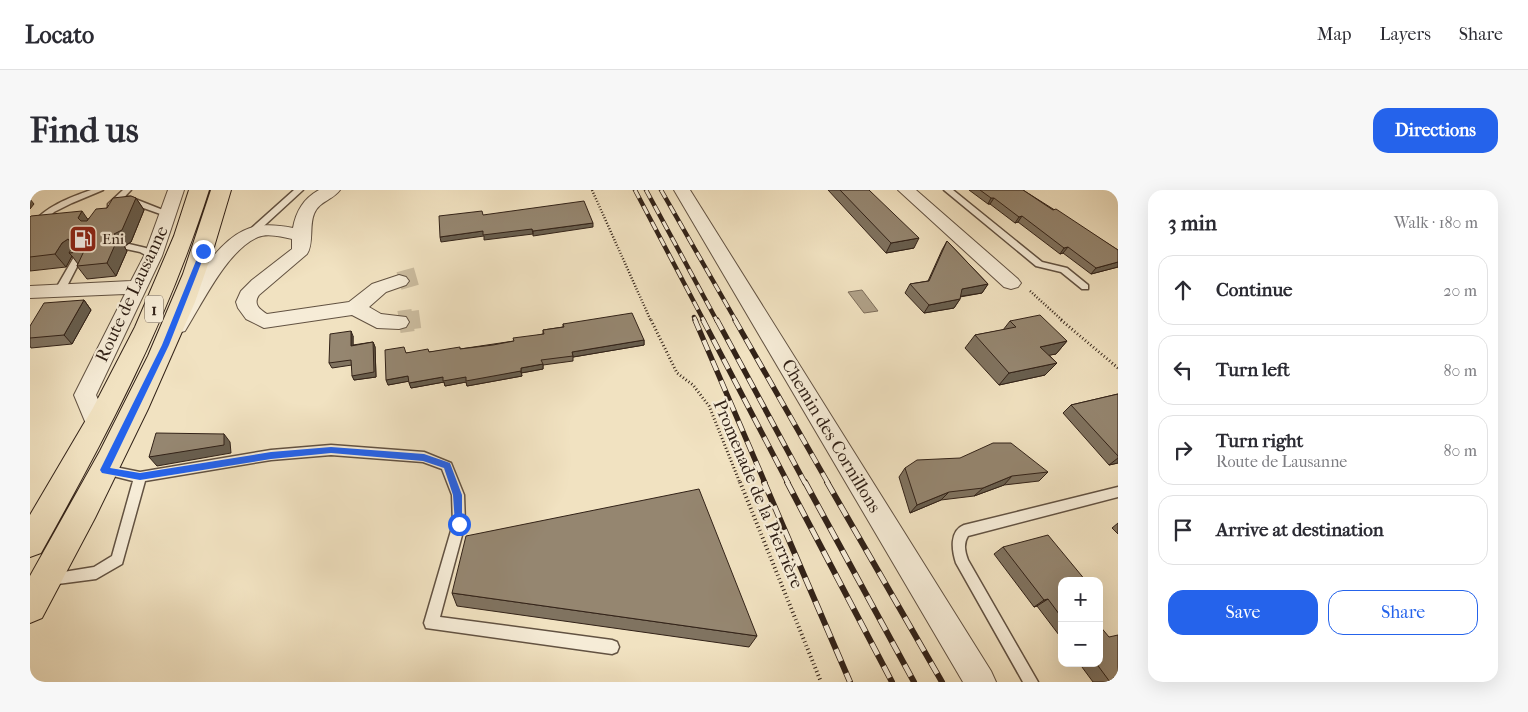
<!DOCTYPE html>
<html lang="en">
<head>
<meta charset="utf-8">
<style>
  body { margin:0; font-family:"IM FELL French Canon",serif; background:#f7f7f7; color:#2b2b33 }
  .controls { position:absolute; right:15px; bottom:15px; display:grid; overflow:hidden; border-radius:10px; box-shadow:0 5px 20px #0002 }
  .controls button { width:45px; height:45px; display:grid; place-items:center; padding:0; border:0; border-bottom:1px solid #e1e1e2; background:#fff; color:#2b2b33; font:25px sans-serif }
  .stop { position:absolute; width:15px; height:15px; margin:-11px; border:4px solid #2563eb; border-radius:50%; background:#fff }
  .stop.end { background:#2563eb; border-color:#fff; box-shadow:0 1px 5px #0008 }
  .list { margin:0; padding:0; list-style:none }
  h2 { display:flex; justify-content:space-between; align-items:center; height:65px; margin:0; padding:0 20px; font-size:21px }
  h2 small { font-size:16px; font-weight:400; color:#7c7c81 }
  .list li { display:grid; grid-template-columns:32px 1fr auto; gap:15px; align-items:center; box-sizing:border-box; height:70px; margin:0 10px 10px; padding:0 10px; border:1px solid #e1e1e2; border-radius:15px }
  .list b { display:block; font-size:19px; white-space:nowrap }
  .list p { margin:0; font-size:16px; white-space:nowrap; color:#7c7c81 }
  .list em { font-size:16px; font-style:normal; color:#7c7c81 }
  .actions { display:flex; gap:10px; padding:15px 20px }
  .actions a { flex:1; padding:11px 0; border:1px solid #2563eb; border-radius:15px; text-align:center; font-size:18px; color:#2563eb }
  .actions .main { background:#2563eb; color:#fff }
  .icon { flex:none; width:28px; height:28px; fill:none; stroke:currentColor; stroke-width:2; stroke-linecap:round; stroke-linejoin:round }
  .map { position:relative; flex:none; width:1088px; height:492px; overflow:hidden; border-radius:15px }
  header { display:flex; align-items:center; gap:30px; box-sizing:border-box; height:70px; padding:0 25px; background:#fff; border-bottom:1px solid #e1e1e2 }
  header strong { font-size:24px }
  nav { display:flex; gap:28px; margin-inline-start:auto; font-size:18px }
  .intro { display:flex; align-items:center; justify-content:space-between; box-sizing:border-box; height:120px; padding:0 30px }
  h1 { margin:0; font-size:35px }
  .button { padding:12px 22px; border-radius:15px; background:#2563eb; color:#fff; font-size:18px; font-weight:700 }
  main { display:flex; gap:30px; padding:0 30px }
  aside { flex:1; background:#fff; border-radius:15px; box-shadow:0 5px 20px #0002 }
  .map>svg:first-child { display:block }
  .water { fill:#b0a188; stroke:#7e6e5b }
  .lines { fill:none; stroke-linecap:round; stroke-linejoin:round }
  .street-tunnel-far1 { stroke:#cbbc9f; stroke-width:18; stroke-dasharray:18 9; stroke-linecap:butt }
  .street-tunnel { stroke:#cbbc9f; stroke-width:22; stroke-dasharray:22 11; stroke-linecap:butt }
  .lane-casing { stroke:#625242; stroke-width:3 }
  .street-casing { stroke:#625242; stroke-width:2 }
  .primary-casing { stroke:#322218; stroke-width:2 }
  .path-far2 { stroke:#322218; stroke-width:2.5; stroke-dasharray:1 2; stroke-linecap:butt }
  .path-far1 { stroke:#322218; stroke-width:3; stroke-dasharray:1 2.5; stroke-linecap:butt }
  .path { stroke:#322218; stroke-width:4; stroke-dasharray:1 3; stroke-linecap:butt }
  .lane { fill:#f6ecd7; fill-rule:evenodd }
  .street { fill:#f6ecd7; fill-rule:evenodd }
  .primary { fill:#f1e2c1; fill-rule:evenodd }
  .rail-far2-casing { stroke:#322218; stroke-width:4.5 }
  .rail-far1-casing { stroke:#322218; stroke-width:5.5 }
  .rail-casing { stroke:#322218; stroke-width:6 }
  .rail-far2 { stroke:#f6ecd7; stroke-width:3; stroke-dasharray:9; stroke-linecap:butt }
  .rail-far1 { stroke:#f6ecd7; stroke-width:4; stroke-dasharray:11; stroke-linecap:butt }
  .rail { stroke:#f6ecd7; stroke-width:4.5; stroke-dasharray:13; stroke-linecap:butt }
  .wall { fill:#807360; stroke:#322218 }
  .shaded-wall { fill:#685e4e; stroke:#322218 }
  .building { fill:#958670; stroke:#322218 }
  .route { fill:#2563eb }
  .labels { text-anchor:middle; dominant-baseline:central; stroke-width:4.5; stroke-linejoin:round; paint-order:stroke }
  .far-poi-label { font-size:15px; fill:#322218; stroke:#f6ecd7; text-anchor:start }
  .shield { fill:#f6ecd7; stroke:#6d5f51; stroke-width:1 }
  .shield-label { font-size:16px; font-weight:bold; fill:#322218 }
  .street-label { font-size:18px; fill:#322218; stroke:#f6ecd7 }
</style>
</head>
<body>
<header>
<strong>Locato</strong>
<nav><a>Map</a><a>Layers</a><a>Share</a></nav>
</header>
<div class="intro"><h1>Find us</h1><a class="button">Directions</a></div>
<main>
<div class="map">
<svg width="1088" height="492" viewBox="0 0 1088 492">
  <rect width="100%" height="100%" fill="#f1e2c1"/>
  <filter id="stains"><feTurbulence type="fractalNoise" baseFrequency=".004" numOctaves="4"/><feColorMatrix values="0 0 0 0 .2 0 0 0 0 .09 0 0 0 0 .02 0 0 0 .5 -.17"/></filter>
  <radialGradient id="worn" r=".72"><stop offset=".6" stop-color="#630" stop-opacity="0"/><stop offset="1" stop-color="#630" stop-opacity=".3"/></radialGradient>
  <!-- water -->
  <path class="water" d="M832,100L848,121L834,123L818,102Z"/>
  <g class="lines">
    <!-- street-tunnel-far1 -->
    <path class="street-tunnel-far1" d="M369,91L390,85
      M375,131L390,129"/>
    <!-- street-tunnel -->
    <path class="street-tunnel" d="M369,132L383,130"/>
    <defs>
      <path id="lane" d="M61,0H73L42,13L24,22L3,44L0,45V36C15,17 38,8 61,0Z
        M93,0H101L84,18H78V14Z
        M264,0H273L223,46H217V42Z
        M914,0H923L1012,72L1037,78L1058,95V99H1052L1031,82L1006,76Z
        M94,7H100L143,24L136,26L94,11Z
        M99,54L116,58L127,66L123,69L110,62L96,59L95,57Z
        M48,64L52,67L35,100L30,103L27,102L25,100L44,67Z
        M301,255L394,262L421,273L434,305L435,334L410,427L582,450L587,452L589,457L587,462L582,464L396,438L394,433L423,334L422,305L412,279L393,272L301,265L241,270L115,291L92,374L66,389L20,395L15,393L13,389L15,385L64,377L82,366L103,291L71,283L69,280L71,277L75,275L110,282L241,260Z
        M1088,297V307L938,346C933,354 935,362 938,370L1008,492H993L926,373C922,361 919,341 934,335Z"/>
      <path id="street" d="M138,0H154L132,66L66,205L79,234L75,241L67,243L59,241L44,205L95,104L0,108V96L101,91L114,66Z
        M289,0H310C303,10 289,11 284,24C279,36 284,54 277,64L229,105C223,114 229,119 237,124L319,112L342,94L369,85L376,87L379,91L376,95L356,102L339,117L351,124L376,127L379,132L376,137L369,139L347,138L322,125L234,138L216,129L208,118L206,112L211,101L222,90L262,59V49C252,47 238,43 228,47C197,60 172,114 155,141L148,143L141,141L138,136L141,131C159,103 182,56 213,41C229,33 246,35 263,38C266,21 274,8 289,0Z
        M644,0H660L961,481L966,492H933Z
        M868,0H886L988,89L991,93L988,97L981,99L974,97Z"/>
      <path id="primary" d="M159,0H179C138,130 77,245 11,363L0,367V325L63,218L105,137L144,46Z
        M181,0H201L184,57L165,112L118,219L65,328L12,428L0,433V386L70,261L118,166L153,84Z"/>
    </defs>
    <!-- lane casing -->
    <use href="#lane" class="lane-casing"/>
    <!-- street casing -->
    <use href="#street" class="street-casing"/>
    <!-- primary casing -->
    <use href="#primary" class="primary-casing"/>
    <!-- path-far2 -->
    <path class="path-far2" d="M562,0L621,131
      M1000,101L1033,131"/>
    <!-- path-far1 -->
    <path class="path-far1" d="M621,130L647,183L663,195L679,216L710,293
      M1031,130L1088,178"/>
    <!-- path -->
    <path class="path" d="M710,292L791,492"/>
    <!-- lane -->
    <use href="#lane" class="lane"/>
    <!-- street -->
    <use href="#street" class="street"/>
    <!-- primary -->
    <use href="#primary" class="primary"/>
    <defs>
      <path id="rail-far2" d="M605,0L674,131
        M616,0L687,131
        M631,0L706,131
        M664,127L666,131"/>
      <path id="rail-far1" d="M665,130L735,293
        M673,130L758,293
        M687,130L775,293
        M705,130L798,293"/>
      <path id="rail" d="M734,292L820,492
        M757,292L862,492
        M775,292L884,492
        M797,292L912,492"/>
    </defs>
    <!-- rail-far2 casing -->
    <use href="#rail-far2" class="rail-far2-casing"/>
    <!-- rail-far1 casing -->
    <use href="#rail-far1" class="rail-far1-casing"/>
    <!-- rail casing -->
    <use href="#rail" class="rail-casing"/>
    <!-- rail-far2 -->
    <use href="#rail-far2" class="rail-far2"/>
    <!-- rail-far1 -->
    <use href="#rail-far1" class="rail-far1"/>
    <!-- rail -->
    <use href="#rail" class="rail"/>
  </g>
  <!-- wall -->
  <path class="wall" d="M798,0H839L884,58L856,63Z
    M939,0H993L1088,60V77L1061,84L1033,63L1030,64L988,32L985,33L960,14H958Z
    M106,8L114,20L101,52L94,56L97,61L86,86L57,89L47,76L48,74L42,66L36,77L0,81V27L58,29L77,18Z
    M917,51L958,94L952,103L930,107V109L924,118L894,123L875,103L880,94L898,91L912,60Z
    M54,110L61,120L42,154L1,158L0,156V136Z
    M980,131L1037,151L1026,164L1019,165L1027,173L1015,185L969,195L935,158L945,145L973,140Z
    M533,134L614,150V155L543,167V171L513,175V179L491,183L492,186L437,196L436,192L415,196L414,192L381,198L379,191L358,195L376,163L399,162L430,159L484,151L513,144V140L533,137Z
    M323,146V155L343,152L345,157L346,187L324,190L322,175L302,178L299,173Z
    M1088,204V273L1079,275L1033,223L1041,215Z
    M875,278L1018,282L1009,291L974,295L944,306L911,310L880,323L869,287Z
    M1088,333V344L1082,338Z
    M973,357L1032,391V449L1007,416L1004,417L964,364Z
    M422,403L727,446L719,457L427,416Z
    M1049,473H1069L1088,492H1063Z"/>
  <!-- shaded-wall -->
  <path class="shaded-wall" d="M106,8L114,20L101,52L94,56L97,61L86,86L77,73L84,44Z
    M961,8H964L960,14H958Z
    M0,9L4,14L0,19Z
    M52,21L61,34L57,41L48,28Z
    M992,26L988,32L985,33L989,27Z
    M563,33V37L503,46V41Z
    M502,39L503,44L454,50V46L411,52L410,47L453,41Z
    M889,48L884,58L856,63L861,53Z
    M38,49L48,62L39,63L42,66L36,77L25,64L32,53Z
    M1038,57L1033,63L1030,64L1034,58Z
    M1088,72V77L1061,84L1066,78Z
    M958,94L952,103L926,107L932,99Z
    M930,109L924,118L894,123L899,115Z
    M54,110L61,120L42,154L34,145Z
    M321,141L323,146V161L321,156Z
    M614,150V155L543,167L542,162Z
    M1037,151L1026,164L1000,169L1010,157Z
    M343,152L345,157L346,187L324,190L322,186Z
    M1027,173L1015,185L969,195L979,183Z
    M513,174V179L491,183V178Z
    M491,181L492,186L437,196L436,192L415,196L414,192L381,198L379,193L413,187H436Z
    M378,186L380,191L358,195L356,190Z
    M194,244L200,252L201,263L127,276L119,267Z
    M1088,268V273L1079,275Z
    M982,286L974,295L944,306L953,298Z
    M919,302L911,310L880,323L887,315Z
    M1018,409L1007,416L1004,417L1014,410Z"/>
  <!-- building -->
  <path class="building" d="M810,0H839L889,48L861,53Z
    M950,0H993L1023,20L1026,19L1088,60V72L1066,78L1038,57L1034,58L992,26L989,27L964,8H961Z
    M101,6L106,8L92,40L84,44L88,48L77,73L47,76L54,61L39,63L44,54L38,49L32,53L25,64L0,67V27L1,26L52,21L48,28L51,31H57L66,19L77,18L83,8Z
    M554,11L563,33L503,41L502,39L453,45V41L410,47L409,26L452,21L453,25Z
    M917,51L958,94L932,99L930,109L899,115L880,94L899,91Z
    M54,110L34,145L0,148V136L14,113Z
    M602,123L614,150L542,162L543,166L511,170L513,174L491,178V181L436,191V187L413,191V187L379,193L378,186L356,190L355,160L374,157L376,163L398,159L399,162L430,157V159L463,155L484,151L483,148L514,144L513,140L534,137L533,134Z
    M1010,125L1037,151L1010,157L1027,173L979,183L945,145L986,137L980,131Z
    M321,141V156L343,152L344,182L322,186L321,170L299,173L300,144Z
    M1088,204V266L1041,215Z
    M126,243L194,244V255L119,267Z
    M963,253H981L1018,282L982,286L953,298L919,302L887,315L875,278L887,270L930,268Z
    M669,299L727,446L422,403L436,346Z
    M1018,345L1056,391H1032V428L1018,409L1014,410L973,357Z
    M1069,435L1079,447L1088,445V492H1080L1066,473H1069Z"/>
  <!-- route -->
  <path class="route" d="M173,59L176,61L139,155L80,278L110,283L241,262L301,257L394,264L420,273L432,305V337H426L425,334L423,305L414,278L393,271L301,263L241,269L110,290L72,283L70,280L132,155L170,61Z"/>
  <!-- icons -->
  <defs>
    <symbol id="fuel-square" viewBox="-11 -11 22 22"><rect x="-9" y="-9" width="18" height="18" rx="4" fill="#8f2418" stroke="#f6ecd7"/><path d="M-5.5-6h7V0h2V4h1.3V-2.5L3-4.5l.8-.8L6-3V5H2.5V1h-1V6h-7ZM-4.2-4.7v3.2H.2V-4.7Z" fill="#fff"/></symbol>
  </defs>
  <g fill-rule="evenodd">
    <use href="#fuel-square" x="37" y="33" width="32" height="32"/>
  </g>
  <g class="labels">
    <!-- far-poi labels -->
    <g class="far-poi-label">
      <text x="72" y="49">Eni</text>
    </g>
    <!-- shield labels -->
    <rect class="shield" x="115" y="105.5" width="18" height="27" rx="4"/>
    <g class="shield-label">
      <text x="124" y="119">1</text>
    </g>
    <!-- street labels -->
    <g class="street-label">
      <text transform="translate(102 104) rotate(-65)">Route de Lausanne</text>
      <text transform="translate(801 246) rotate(59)">Chemin des Cornillons</text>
      <text transform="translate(728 304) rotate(67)">Promenade de la Pierrière</text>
    </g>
  </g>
  <rect width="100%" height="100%" filter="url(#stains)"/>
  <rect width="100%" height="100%" fill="url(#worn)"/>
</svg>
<div class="controls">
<button>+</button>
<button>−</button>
</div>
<div class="stop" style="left:429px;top:334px"></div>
<div class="stop end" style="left:173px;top:61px"></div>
</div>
<aside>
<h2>3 min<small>Walk · 180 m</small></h2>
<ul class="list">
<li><svg class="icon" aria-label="ahead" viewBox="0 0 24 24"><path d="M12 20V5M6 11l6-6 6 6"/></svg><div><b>Continue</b></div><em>20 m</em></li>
<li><svg class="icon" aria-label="left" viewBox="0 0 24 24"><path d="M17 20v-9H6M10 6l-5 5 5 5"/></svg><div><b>Turn left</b></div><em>80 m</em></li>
<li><svg class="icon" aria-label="right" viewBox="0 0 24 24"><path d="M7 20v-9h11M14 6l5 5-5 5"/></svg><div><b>Turn right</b><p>Route de Lausanne</p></div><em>80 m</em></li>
<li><svg class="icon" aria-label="arrive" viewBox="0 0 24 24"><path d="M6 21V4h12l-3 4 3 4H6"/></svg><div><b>Arrive at destination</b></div></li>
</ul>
<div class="actions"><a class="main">Save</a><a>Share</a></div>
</aside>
</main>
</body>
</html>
